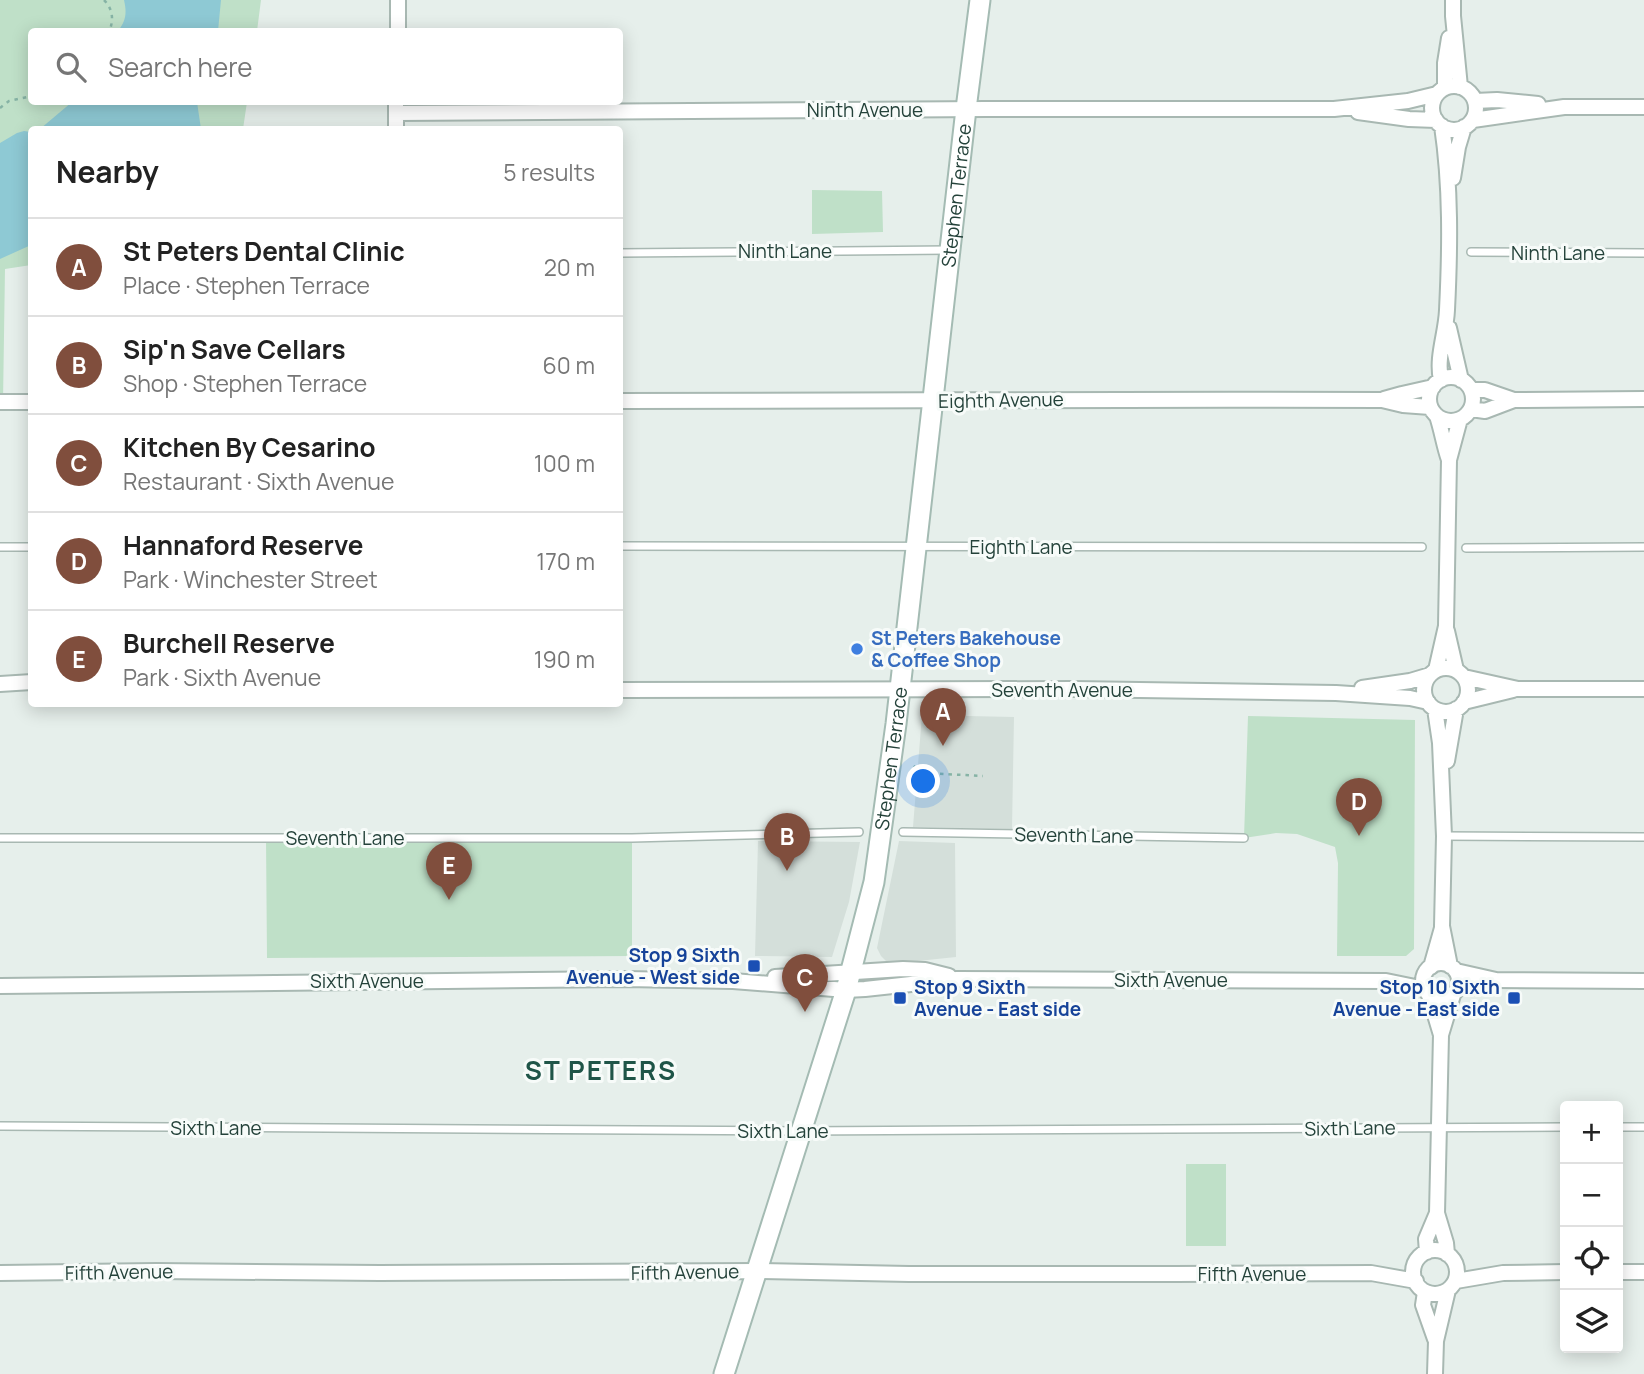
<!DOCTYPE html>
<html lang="en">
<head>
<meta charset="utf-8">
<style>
  body { margin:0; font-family:Manrope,sans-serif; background:#f6f6f6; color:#222 }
  .controls { position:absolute; right:21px; bottom:21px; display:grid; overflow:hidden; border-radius:7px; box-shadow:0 4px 18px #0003 }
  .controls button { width:63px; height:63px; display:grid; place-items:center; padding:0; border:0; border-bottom:2px solid #e0e0e0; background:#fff; color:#222; font:35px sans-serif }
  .you { position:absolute; left:924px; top:782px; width:24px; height:24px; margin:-18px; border:5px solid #fff; border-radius:50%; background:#1a73e8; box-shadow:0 0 0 10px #1a73e833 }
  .badge { display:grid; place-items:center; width:46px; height:46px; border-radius:50%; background:#804e3d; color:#fff; font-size:23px; font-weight:700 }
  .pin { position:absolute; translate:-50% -58px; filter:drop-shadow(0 2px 4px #0008) }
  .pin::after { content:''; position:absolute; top:37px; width:24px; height:21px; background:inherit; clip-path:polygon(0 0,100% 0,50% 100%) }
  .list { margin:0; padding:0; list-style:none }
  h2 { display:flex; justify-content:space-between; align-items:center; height:91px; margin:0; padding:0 28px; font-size:30px }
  h2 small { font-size:23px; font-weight:400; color:#767676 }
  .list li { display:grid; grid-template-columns:46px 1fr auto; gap:21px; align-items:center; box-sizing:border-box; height:98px; padding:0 28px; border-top:2px solid #e0e0e0 }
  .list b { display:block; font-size:26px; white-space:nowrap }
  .list p { margin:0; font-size:23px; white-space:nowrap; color:#767676 }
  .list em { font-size:23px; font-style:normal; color:#767676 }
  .icon { flex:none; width:38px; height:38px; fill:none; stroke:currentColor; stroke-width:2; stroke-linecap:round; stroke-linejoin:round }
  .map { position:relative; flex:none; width:1644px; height:1374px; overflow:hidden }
  .search { position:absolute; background:#fff; box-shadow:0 4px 18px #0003; left:28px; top:28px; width:595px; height:77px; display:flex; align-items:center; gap:18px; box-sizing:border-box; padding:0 24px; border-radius:7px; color:#767676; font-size:26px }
  .panel { position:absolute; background:#fff; box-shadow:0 4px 18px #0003; left:28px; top:126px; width:595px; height:581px; border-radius:7px }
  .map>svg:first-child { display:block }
  .built { fill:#d4dfda }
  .green { fill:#bfe0c8 }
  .water { fill:#8ec9d4 }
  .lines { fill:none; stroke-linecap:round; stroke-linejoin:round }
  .service-casing { stroke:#a8b8b2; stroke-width:10 }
  .minor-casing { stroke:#a8b8b2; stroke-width:18 }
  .secondary-casing { stroke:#a4bbb3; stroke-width:23 }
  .path { stroke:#86b3a5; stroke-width:2.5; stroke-dasharray:3.5 5; stroke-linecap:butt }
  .service { stroke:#fff; stroke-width:7 }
  .minor { stroke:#fff; stroke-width:14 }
  .secondary { stroke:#fff; stroke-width:19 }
  .shop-dot { fill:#3f7fe0; stroke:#f7fbf9; stroke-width:2.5 }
  .transit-dot { fill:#1a4fb4; stroke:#f7fbf9; stroke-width:2.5 }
  .labels { text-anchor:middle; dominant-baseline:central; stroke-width:6; stroke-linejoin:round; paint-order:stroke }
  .street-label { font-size:19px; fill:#24423a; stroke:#f7fbf9 }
  .shop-label { font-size:19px; font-weight:bold; fill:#366cbe; stroke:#f7fbf9; text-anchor:start }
  .transit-label { font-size:19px; font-weight:bold; fill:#164399; stroke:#f7fbf9; text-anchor:end }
  .district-label { font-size:26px; font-weight:bold; letter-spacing:2px; fill:#1f5548; stroke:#f7fbf9 }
</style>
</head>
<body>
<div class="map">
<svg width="1644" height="1374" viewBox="0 0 1644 1374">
  <rect width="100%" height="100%" fill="#e6efeb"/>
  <!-- built -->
  <path class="built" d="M922,715L1014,717L1012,829L913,827Z
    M758,841L860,842L849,902L832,957L755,956Z
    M899,841L955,843L956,957L889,964L881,956L877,948Z"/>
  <!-- green -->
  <path class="green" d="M0,0H261L257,31L32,32V102H247L243,129L32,130L31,265L5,269L3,402H0Z
    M812,190L882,191L883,232L812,234Z
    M1248,716L1415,720L1414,949L1406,956H1337L1338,863L1335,847L1297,834L1276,833L1244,838Z
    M266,838H632V956L267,958Z
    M1186,1164H1226V1246H1186Z"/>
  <!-- water -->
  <path class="water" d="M124,0H221L218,31H118C126,21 127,13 124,0Z
    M72,102H197L201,129H40Z
    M24,131L31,132V245L0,259V143L17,133Z"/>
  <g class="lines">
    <defs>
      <path id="service" d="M1471,252L1644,253
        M620,253L949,250
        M620,546L1422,547
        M0,547H32
        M1466,548L1644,547
        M903,832L1244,838
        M1444,836L1644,837
        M0,838H632L859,832
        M0,1126L801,1131L1565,1127
        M1618,1127H1644"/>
      <path id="minor" d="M1453,0V16L1460,87
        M398,32V0
        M1432 108a22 22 0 1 1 44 0a22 22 0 1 1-44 0Z
        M1445,88V63L1449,38
        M1475,101L1497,100L1538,104
        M1358,112L1409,119L1436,120
        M396,113L986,109H1334L1408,101L1437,94
        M1473,120L1564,107H1644
        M396,130V102
        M1453,178L1458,147L1464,127
        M1449,328L1461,380
        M1429 399a22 22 0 1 1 44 0a22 22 0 1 1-44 0Z
        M1441,380C1436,357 1446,334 1447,310C1450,249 1451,186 1442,126
        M1471,390H1485L1514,400L1644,399
        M1384,399L1402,394L1433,387
        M620,401C874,401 1128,399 1382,400L1403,405L1430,407
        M0,402H32
        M1471,409L1485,411L1514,400
        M1437,416C1442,431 1444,446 1449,460
        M1447,631L1456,670
        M1424 690a22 22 0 1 1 44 0a22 22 0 1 1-44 0Z
        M1436,670L1446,626L1449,460L1460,419
        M1464,677L1518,689H1644
        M0,684L32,682
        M1362,688L1410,681L1430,675
        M620,690L1073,689L1336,693L1410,698L1428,702
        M1464,702L1513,690
        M1435,709L1440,743L1444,836L1442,926L1450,966
        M1447,761L1456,709
        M1423 981a18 18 0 1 1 36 0a18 18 0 1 1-36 0Z
        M1431,967L1442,928
        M1456,971L1496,980L1644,981
        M775,977L903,969L925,970L949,976
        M0,986L626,979L733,981L846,990L865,989L957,979L1386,981L1425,989
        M1429,995L1441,1035
        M1413 1272a22 22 0 1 1 44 0a22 22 0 1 1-44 0Z
        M1427,1252L1426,1239L1437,1213
        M1447,1254L1446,1243L1437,1213L1441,1035L1453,995
        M1618,1272H1644
        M0,1273L156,1271L380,1273L757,1271L909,1274H1175L1371,1273L1416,1281
        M1456,1281L1503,1273L1565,1272
        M1425,1292L1423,1305L1435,1339
        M1435,1374L1436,1341L1448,1290"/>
      <g id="secondary">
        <path id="s1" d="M724,1374L846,990L874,882L896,724L966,109L980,0"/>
      </g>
    </defs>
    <!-- service casing -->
    <use href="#service" class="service-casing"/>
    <!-- minor casing -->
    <use href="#minor" class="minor-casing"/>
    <!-- secondary casing -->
    <use href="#secondary" class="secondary-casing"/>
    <!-- path -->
    <path class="path" d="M104,0C113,9 114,20 109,32
      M0,108L9,101L32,96
      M923,773L983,776
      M909,783L923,773L911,764"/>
    <!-- service -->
    <use href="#service" class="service"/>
    <!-- minor -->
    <use href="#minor" class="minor"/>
    <!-- secondary -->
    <use href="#secondary" class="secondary"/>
  </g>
  <!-- markers -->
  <circle class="shop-dot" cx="857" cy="649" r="7"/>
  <g class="transit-dot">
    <rect x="747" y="959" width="14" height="14" rx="3.5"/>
    <rect x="893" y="991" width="14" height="14" rx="3.5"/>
    <rect x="1507" y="991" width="14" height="14" rx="3.5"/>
  </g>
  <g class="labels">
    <!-- street labels -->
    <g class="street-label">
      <text x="865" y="110">Ninth Avenue</text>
      <text stroke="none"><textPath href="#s1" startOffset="1206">Stephen Terrace</textPath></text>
      <text x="785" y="251">Ninth Lane</text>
      <text x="1558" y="253">Ninth Lane</text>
      <text transform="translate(1001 400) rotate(-1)">Eighth Avenue</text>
      <text x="1021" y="547">Eighth Lane</text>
      <text x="1062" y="690">Seventh Avenue</text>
      <text stroke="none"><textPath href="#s1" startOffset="639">Stephen Terrace</textPath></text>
      <text transform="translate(1074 835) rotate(1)">Seventh Lane</text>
      <text x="345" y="838">Seventh Lane</text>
      <text x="1171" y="980">Sixth Avenue</text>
      <text x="367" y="981">Sixth Avenue</text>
      <text x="216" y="1128">Sixth Lane</text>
      <text transform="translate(1350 1128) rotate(-1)">Sixth Lane</text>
      <text x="783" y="1131">Sixth Lane</text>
      <text transform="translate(119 1272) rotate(-1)">Fifth Avenue</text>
      <text transform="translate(685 1272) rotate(-1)">Fifth Avenue</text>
      <text x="1252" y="1274">Fifth Avenue</text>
    </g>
    <!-- shop labels -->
    <g class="shop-label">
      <text x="871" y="638">St Peters Bakehouse<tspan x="871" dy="22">&amp; Coffee Shop</tspan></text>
    </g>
    <!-- transit labels -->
    <g class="transit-label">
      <text x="740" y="955">Stop 9 Sixth<tspan x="740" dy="22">Avenue - West side</tspan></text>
      <text x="914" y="987" text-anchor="start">Stop 9 Sixth<tspan x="914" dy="22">Avenue - East side</tspan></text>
      <text x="1500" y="987">Stop 10 Sixth<tspan x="1500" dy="22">Avenue - East side</tspan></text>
    </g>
    <!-- district labels -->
    <g class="district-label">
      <text x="601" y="1070">ST PETERS</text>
    </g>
  </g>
</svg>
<div class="controls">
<button>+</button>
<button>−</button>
<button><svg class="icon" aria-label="locate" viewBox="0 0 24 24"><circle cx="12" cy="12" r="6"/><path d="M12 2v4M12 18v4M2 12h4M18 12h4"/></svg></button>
<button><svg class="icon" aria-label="layers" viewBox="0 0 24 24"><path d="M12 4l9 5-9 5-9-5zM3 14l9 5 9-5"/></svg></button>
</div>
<div class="you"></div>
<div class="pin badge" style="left:943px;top:746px">A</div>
<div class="pin badge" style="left:787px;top:871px">B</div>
<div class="pin badge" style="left:805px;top:1012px">C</div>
<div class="pin badge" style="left:1359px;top:836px">D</div>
<div class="pin badge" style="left:449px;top:900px">E</div>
<div class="search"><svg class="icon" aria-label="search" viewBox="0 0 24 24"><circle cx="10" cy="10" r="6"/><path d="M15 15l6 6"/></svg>Search here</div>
<section class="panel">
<h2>Nearby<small>5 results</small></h2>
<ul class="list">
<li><span class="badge">A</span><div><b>St Peters Dental Clinic</b><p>Place · Stephen Terrace</p></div><em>20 m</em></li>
<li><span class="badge">B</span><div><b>Sip'n Save Cellars</b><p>Shop · Stephen Terrace</p></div><em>60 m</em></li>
<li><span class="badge">C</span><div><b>Kitchen By Cesarino</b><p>Restaurant · Sixth Avenue</p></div><em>100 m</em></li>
<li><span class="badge">D</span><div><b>Hannaford Reserve</b><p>Park · Winchester Street</p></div><em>170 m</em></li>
<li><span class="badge">E</span><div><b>Burchell Reserve</b><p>Park · Sixth Avenue</p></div><em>190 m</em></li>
</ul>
</section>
</div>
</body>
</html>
